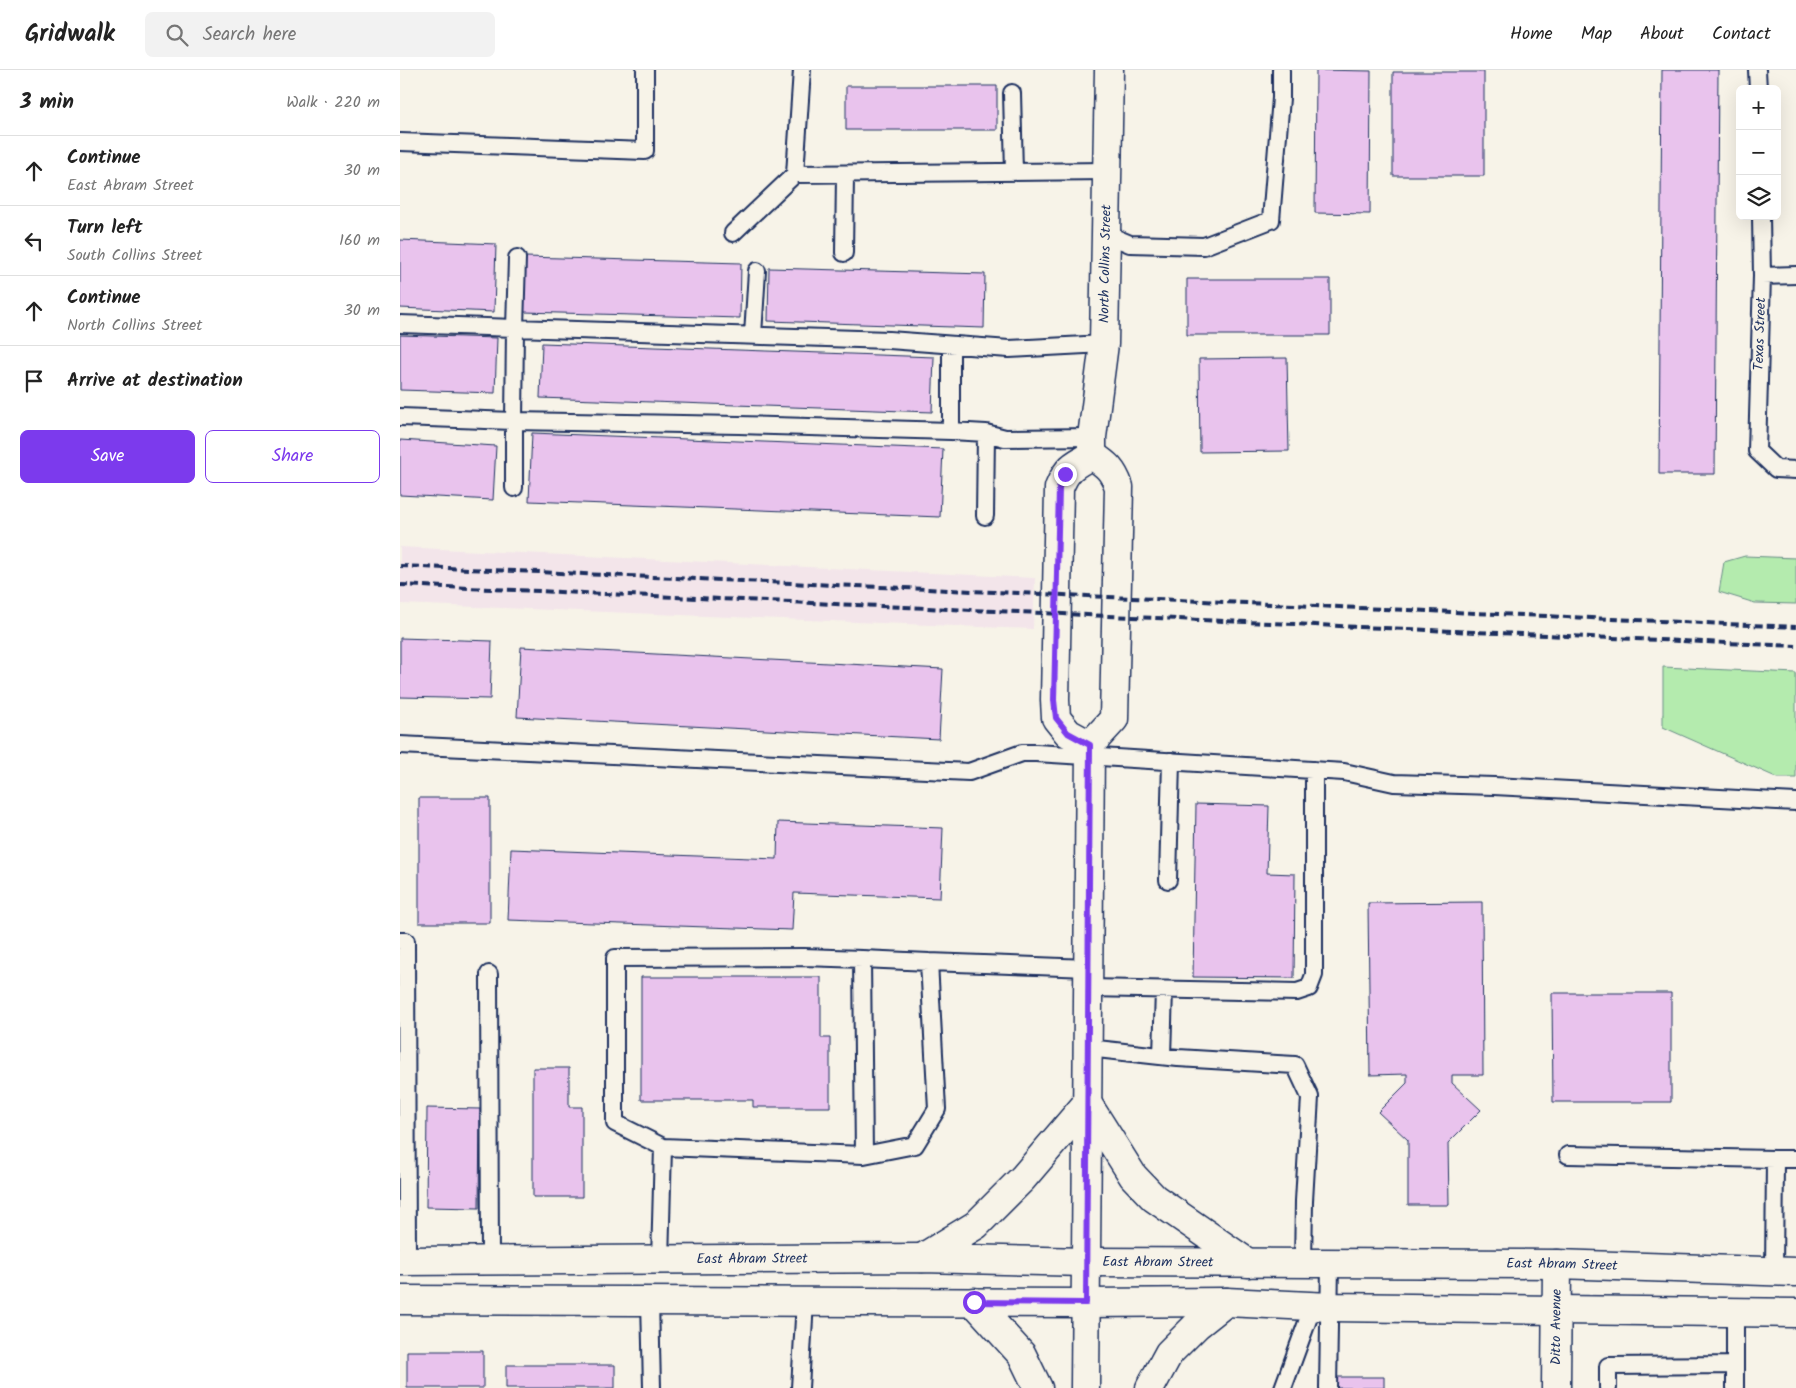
<!DOCTYPE html>
<html lang="en">
<head>
<meta charset="utf-8">
<style>
  body { margin:0; font-family:Kalam,sans-serif; background:#f2f2f2; color:#222 }
  .controls { position:absolute; right:15px; top:15px; display:grid; overflow:hidden; border-radius:8px; box-shadow:0 5px 20px #0002 }
  .controls button { width:45px; height:45px; display:grid; place-items:center; padding:0; border:0; border-bottom:1px solid #e0e0e0; background:#fff; color:#222; font:25px sans-serif }
  .stop { position:absolute; width:15px; height:15px; margin:-11px; border:4px solid #7c3aed; border-radius:50%; background:#fff }
  .stop.end { background:#7c3aed; border-color:#fff; box-shadow:0 1px 5px #0008 }
  .list { margin:0; padding:0; list-style:none }
  h2 { display:flex; justify-content:space-between; align-items:center; height:65px; margin:0; padding:0 20px; font-size:21px }
  h2 small { font-size:16px; font-weight:400; color:#767676 }
  .list li { display:grid; grid-template-columns:32px 1fr auto; gap:15px; align-items:center; box-sizing:border-box; height:70px; padding:0 20px; border-top:1px solid #e0e0e0 }
  .list b { display:block; font-size:19px; white-space:nowrap }
  .list p { margin:0; font-size:16px; white-space:nowrap; color:#767676 }
  .list em { font-size:16px; font-style:normal; color:#767676 }
  .actions { display:flex; gap:10px; padding:15px 20px }
  .actions a { flex:1; padding:11px 0; border:1px solid #7c3aed; border-radius:8px; text-align:center; font-size:18px; color:#7c3aed }
  .actions .main { background:#7c3aed; color:#fff }
  .icon { flex:none; width:28px; height:28px; fill:none; stroke:currentColor; stroke-width:2; stroke-linecap:round; stroke-linejoin:round }
  .map { position:relative; flex:none; width:1396px; height:1318px; overflow:hidden }
  header { display:flex; align-items:center; gap:30px; box-sizing:border-box; height:70px; padding:0 25px; background:#fff; border-bottom:1px solid #e0e0e0 }
  header strong { font-size:24px }
  nav { display:flex; gap:28px; margin-inline-start:auto; font-size:18px }
  .search { width:350px; height:45px; background:#f2f2f2; display:flex; align-items:center; gap:12px; box-sizing:border-box; padding:0 18px; border-radius:8px; color:#767676; font-size:19px }
  main { display:flex }
  aside { flex:1; background:#fff }
  .map>svg:first-child { display:block }
  .built { fill:#f3e5ea }
  .green { fill:#b4ebae; stroke:#688d86 }
  .building { fill:#e9c3ed; stroke:#1b2f5e }
  .lines { fill:none; stroke-linecap:round; stroke-linejoin:round }
  .service-casing { stroke:#1b2f5e; stroke-width:20 }
  .minor-casing { stroke:#1b2f5e; stroke-width:31 }
  .secondary-casing { stroke:#1b2f5e; stroke-width:31 }
  .service { stroke:#f7f3e8; stroke-width:16 }
  .minor { stroke:#f7f3e8; stroke-width:28 }
  .secondary { stroke:#f7f3e8; stroke-width:28 }
  .rail { stroke:#1b2f5e; stroke-width:4; stroke-dasharray:8 4; stroke-linecap:butt }
  .route { stroke:#7c3aed; stroke-width:6 }
  .labels { text-anchor:middle; dominant-baseline:central; stroke-width:4.5; stroke-linejoin:round; paint-order:stroke }
  .street-label { font-size:14px; fill:#1b2f5e; stroke:#f7f3e8 }
</style>
</head>
<body>
<header>
<strong>Gridwalk</strong>
<div class="search"><svg class="icon" aria-label="search" viewBox="0 0 24 24"><circle cx="10" cy="10" r="6"/><path d="M15 15l6 6"/></svg>Search here</div>
<nav><a>Home</a><a>Map</a><a>About</a><a>Contact</a></nav>
</header>
<main>
<aside>
<h2>3 min<small>Walk · 220 m</small></h2>
<ul class="list">
<li><svg class="icon" aria-label="ahead" viewBox="0 0 24 24"><path d="M12 20V5M6 11l6-6 6 6"/></svg><div><b>Continue</b><p>East Abram Street</p></div><em>30 m</em></li>
<li><svg class="icon" aria-label="left" viewBox="0 0 24 24"><path d="M17 20v-9H6M10 6l-5 5 5 5"/></svg><div><b>Turn left</b><p>South Collins Street</p></div><em>160 m</em></li>
<li><svg class="icon" aria-label="ahead" viewBox="0 0 24 24"><path d="M12 20V5M6 11l6-6 6 6"/></svg><div><b>Continue</b><p>North Collins Street</p></div><em>30 m</em></li>
<li><svg class="icon" aria-label="arrive" viewBox="0 0 24 24"><path d="M6 21V4h12l-3 4 3 4H6"/></svg><div><b>Arrive at destination</b></div></li>
</ul>
<div class="actions"><a class="main">Save</a><a>Share</a></div>
</aside>
<div class="map">
<svg width="1396" height="1318" viewBox="0 0 1396 1318">
  <rect width="100%" height="100%" fill="#f7f3e8"/>
  <filter id="ink" filterUnits="userSpaceOnUse"><feTurbulence type="fractalNoise" baseFrequency=".02" numOctaves="2"/><feDisplacementMap in="SourceGraphic" scale="10" xChannelSelector="R" yChannelSelector="G"/><feConvolveMatrix kernelMatrix="1 2 1 2 8 2 1 2 1" color-interpolation-filters="sRGB"/></filter>
  <g filter="url(#ink)">
    <!-- built -->
    <path class="built" d="M0,477L635,508L633,559L0,534Z"/>
    <!-- green -->
    <path class="green" d="M1345,486L1396,488V534L1355,533L1319,522L1324,492Z
      M1263,597L1396,603V708H1378L1263,657Z"/>
    <!-- building -->
    <path class="building" d="M916,0L971,1L970,144L915,143Z
      M1262,0H1318L1315,404H1259Z
      M993,2H1084V106H993Z
      M446,16H597V60H446Z
      M0,170L96,174L94,242L0,238Z
      M125,187L341,193L340,248L124,242Z
      M369,198L585,204L584,258L368,251Z
      M787,209H930V265H787Z
      M0,265L97,268L95,323L0,320Z
      M142,273L534,287L532,342L140,328Z
      M887,288L889,381L800,382L799,289Z
      M132,363L543,379L540,447L129,431Z
      M0,370L96,376L93,430L0,425Z
      M0,568L92,571L90,629L0,627Z
      M121,577L543,599L539,669L117,647Z
      M19,728H90V853H19Z
      M796,734L869,736L867,803L895,804L894,908L793,907Z
      M378,752L543,758L540,828L394,823L392,860L108,850L111,779L377,789Z
      M1082,832L1083,1005H1052V1013L1081,1040L1048,1073L1049,1135H1008V1070L978,1042L1007,1013V1004L970,1005L968,833Z
      M241,907H421V968H430V1037H353V1030H241Z
      M1152,923H1271V1032H1153Z
      M133,998H169V1037H182V1127H133Z
      M27,1038L80,1039L79,1138L26,1137Z
      M7,1281H83V1318H7Z
      M106,1295H215V1318H106Z
      M937,1307H984V1318H937Z"/>
    <g class="lines">
      <defs>
        <path id="service" d="M402,0L395,104L708,101
          M1357,0L1358,19
          M612,23L614,102
          M0,72L245,81V0
          M1361,146L1362,206L1357,381L1376,399L1396,400
          M333,163L395,104
          M706,164L730,174L804,176L871,150L881,28V0
          M444,183L445,105
          M1362,206L1396,205
          M0,254L115,258L117,188
          M353,265L357,201
          M551,275V361
          M0,347L114,351V418
          M692,367L605,368L586,363L551,361L339,355L114,351L115,258L489,270L609,279L704,274
          M585,446L586,363
          M0,675L569,702L622,683H636L944,702L994,713L1094,716L1396,732
          M768,810L771,691
          M0,871H6L7,1191
          M89,904L90,1191
          M688,918L897,922L909,918L914,905V700
          M688,978L778,988L895,995L910,1027L904,1131L903,1194
          M762,986L764,920
          M263,1077L215,1053V888L404,887L462,889
          M464,1085L462,889L529,892
          M1168,1085L1375,1089
          M260,1191L263,1077L464,1085L515,1075L537,1039L529,892L688,898
          M1374,1202L1375,1089H1396
          M250,1230L252,1318
          M400,1318L405,1231
          M883,1318L913,1236
          M928,1318L930,1194
          M1208,1318V1296L1335,1295
          M1335,1318V1242"/>
        <g id="minor">
          <path id="s1" d="M1156,1318L1157,1194"/>
        </g>
        <g id="secondary">
          <path id="s2" d="M692,385V367L704,274L709,0"/>
          <path d="M690,675L668,663L656,648L655,630L659,418C667,398 673,395 692,385"/>
          <path d="M687,1033L733,1106L754,1128L848,1193"/>
          <path d="M522,1188L576,1155L623,1108L687,1033"/>
          <path id="s3" d="M0,1191L522,1188L686,1192L1157,1194L1396,1202"/>
          <path d="M0,1230L686,1233L826,1232L930,1237L1396,1243"/>
          <path d="M574,1232L622,1285L638,1318"/>
          <path d="M685,1318L690,675L714,649L719,417C713,400 707,395 692,385"/>
          <path d="M750,1318L769,1283L797,1255L826,1232"/>
        </g>
      </defs>
      <!-- service casing -->
      <use href="#service" class="service-casing"/>
      <!-- minor casing -->
      <use href="#minor" class="minor-casing"/>
      <!-- secondary casing -->
      <use href="#secondary" class="secondary-casing"/>
      <!-- service -->
      <use href="#service" class="service"/>
      <!-- minor -->
      <use href="#minor" class="minor"/>
      <!-- secondary -->
      <use href="#secondary" class="secondary"/>
      <!-- rail -->
      <path class="rail" d="M0,496L1396,557
        M0,515L1396,576"/>
    </g>
  </g>
  <g class="lines" filter="url(#ink)">
    <!-- route -->
    <path class="route" d="M574,1232L686,1233L690,675L668,663L656,648L654,630L659,418L665,404"/>
  </g>
  <g class="labels">
    <!-- street labels -->
    <g class="street-label">
      <text stroke="none"><textPath href="#s2" startOffset="192">North Collins Street</textPath></text>
      <text transform="translate(1360 264) rotate(-88)">Texas Street</text>
      <text stroke="none"><textPath href="#s3" startOffset="352">East Abram Street</textPath></text>
      <text stroke="none"><textPath href="#s3" startOffset="758">East Abram Street</textPath></text>
      <text stroke="none"><textPath href="#s3" startOffset="1162">East Abram Street</textPath></text>
      <text stroke="none"><textPath href="#s1" startOffset="61">Ditto Avenue</textPath></text>
    </g>
  </g>
</svg>
<div class="controls">
<button>+</button>
<button>−</button>
<button><svg class="icon" aria-label="layers" viewBox="0 0 24 24"><path d="M12 4l9 5-9 5-9-5zM3 14l9 5 9-5"/></svg></button>
</div>
<div class="stop" style="left:574px;top:1232px"></div>
<div class="stop end" style="left:665px;top:404px"></div>
</div>
</main>
</body>
</html>
